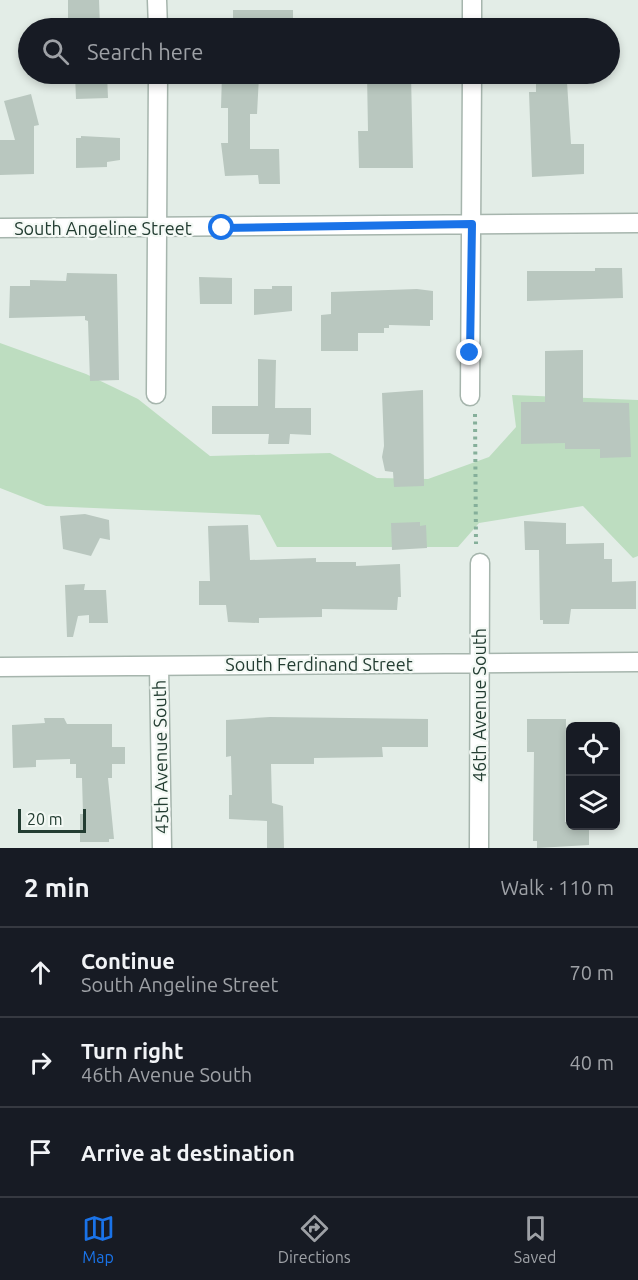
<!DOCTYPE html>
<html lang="en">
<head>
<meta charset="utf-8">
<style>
  body { margin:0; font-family:Ubuntu,sans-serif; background:#242831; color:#f1f3f6 }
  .controls { position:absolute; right:18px; bottom:18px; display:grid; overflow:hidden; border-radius:9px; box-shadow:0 3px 9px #0003 }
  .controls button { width:54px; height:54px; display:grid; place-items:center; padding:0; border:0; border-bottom:2px solid #363941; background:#171b24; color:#f1f3f6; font:30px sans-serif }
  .scale { position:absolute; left:18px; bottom:15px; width:68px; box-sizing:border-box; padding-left:6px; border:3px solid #233d32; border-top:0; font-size:16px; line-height:21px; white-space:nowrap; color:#233d32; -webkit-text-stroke:4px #f4f9f5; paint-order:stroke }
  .stop { position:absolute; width:18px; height:18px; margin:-14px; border:4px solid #1a73e8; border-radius:50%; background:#fff }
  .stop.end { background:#1a73e8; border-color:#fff; box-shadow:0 2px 6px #0008 }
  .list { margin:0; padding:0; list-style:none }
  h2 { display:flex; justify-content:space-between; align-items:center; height:78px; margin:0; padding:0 24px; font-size:26px }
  h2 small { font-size:20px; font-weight:400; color:#9ea1a6 }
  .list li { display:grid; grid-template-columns:39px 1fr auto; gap:18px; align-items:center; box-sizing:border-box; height:90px; padding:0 24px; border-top:2px solid #363941 }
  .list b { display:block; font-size:22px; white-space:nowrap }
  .list p { margin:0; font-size:20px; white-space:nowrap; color:#9ea1a6 }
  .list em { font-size:20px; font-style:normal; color:#9ea1a6 }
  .icon { flex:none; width:33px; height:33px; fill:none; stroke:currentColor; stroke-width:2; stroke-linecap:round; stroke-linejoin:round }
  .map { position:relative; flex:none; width:638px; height:848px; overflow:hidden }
  .search { position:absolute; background:#171b24; box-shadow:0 3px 9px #0003; left:18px; right:18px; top:18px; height:66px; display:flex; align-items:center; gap:15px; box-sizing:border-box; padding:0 21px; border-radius:33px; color:#9ea1a6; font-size:22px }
  .sheet { height:348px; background:#171b24 }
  nav { display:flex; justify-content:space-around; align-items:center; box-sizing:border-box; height:84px; border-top:2px solid #363941; background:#171b24; font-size:16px; color:#9ea1a6 }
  nav a { display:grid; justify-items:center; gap:3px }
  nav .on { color:#1a73e8 }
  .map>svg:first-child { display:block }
  .green { fill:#bdddc0 }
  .building { fill:#b9c7bf }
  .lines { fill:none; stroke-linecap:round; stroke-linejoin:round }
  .minor-casing { stroke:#a6b5ad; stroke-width:21 }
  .path { stroke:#85af9a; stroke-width:4; stroke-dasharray:3 4.5; stroke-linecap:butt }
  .minor { stroke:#fff; stroke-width:18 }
  .route { stroke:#1a73e8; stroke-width:8 }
  .labels { text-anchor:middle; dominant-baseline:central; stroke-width:4.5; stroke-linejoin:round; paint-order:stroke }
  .street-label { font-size:18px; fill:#233d32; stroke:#f4f9f5 }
</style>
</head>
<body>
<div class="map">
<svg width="638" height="848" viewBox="0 0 638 848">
  <rect width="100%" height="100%" fill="#e3ede7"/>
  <!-- green -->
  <path class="green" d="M0,343L86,374L138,399L210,456L330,453L377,478L428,479L489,457L516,427L512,395L638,400V556L633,558L583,506L479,523L458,547H277L260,515L46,506L0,488Z"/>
  <!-- building -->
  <path class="building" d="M68,0H99L100,28H68Z
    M233,10H293V28H233Z
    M75,74H107L108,98L76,99Z
    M222,74L259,76L257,114H250V149H279L280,184H259L258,175L225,176L221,143H228V108H221Z
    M367,74H411L413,168H359L358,131H368Z
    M536,82H567L571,144H584V174L532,177L529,92H536Z
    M31,94L39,125L34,126V174L0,175V140H15L4,101Z
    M81,136L120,138V160L107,162V167L76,168V138H81Z
    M595,268H622L623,298L527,301V271H595Z
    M67,273L117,274L119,380L90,381L88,321L85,320V316L9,318L10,286H30V280L66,281Z
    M199,277L232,278V304H200Z
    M272,286H292V311L254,315V289H272Z
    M417,289L433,291V320H430V326L389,325V328H384V333H358V351H321V315L331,314V292Z
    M583,350V402L629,403L631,457L600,458V449H565V443L521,444V402H545V351Z
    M258,359L276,360L275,408H311V435L290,434L289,444H268L269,434H212V406H258Z
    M423,390L424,486L394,487L393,472L385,471L382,457L384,446L382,393Z
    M85,514L109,520L110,540L100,538L91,556L63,549L60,516Z
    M524,521L566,523V544L604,543V559H612V582L636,581V609H571L569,624H543V620H540L539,550H525Z
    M420,522V526L426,525L427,548L392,550L391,523Z
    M248,525L250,560L316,558V562H356V566L400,564L401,597H398L397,610L322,609V617L259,618V623L228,622L226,605H199V581H210L208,526Z
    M85,584L84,590H106L108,623H89V615L78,616L73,637H67L65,585Z
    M270,717L428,719V747H382L383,757L314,758V764H271L272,803L283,806L284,848H267V821L229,819V795H232L231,756L226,757V720Z
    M44,718H64L67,724H112V747H125V764H112V778H108L114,839H109V842H80V814H83L82,778H76V764H70V759L36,760V767L13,768L12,725L45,723Z
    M527,719H566L565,822H570V825H589V845L537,848V841H533L534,752H527Z"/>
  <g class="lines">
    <defs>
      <path id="minor" d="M157,0L158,28
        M472,28V0
        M0,228L638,223
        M156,394L158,74
        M470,396L472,74
        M159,666L162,848
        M0,667L638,662
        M479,848L480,563"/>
    </defs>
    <!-- minor casing -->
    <use href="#minor" class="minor-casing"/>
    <!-- path -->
    <path class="path" d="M475,414L476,544"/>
    <!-- minor -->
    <use href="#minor" class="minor"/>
  </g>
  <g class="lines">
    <!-- route -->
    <path class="route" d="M222,228L472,224L470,353"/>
  </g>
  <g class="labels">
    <!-- street labels -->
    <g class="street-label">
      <text x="103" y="228">South Angeline Street</text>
      <text x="319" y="664">South Ferdinand Street</text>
      <text transform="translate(479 705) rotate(-90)">46th Avenue South</text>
      <text transform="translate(160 757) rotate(-91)">45th Avenue South</text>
    </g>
  </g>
</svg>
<div class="controls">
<button><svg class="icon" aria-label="locate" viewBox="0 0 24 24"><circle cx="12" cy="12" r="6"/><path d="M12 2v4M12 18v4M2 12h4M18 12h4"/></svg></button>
<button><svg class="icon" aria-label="layers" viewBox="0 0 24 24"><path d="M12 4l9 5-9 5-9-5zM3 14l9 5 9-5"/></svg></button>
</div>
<div class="scale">20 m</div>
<div class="stop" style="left:222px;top:228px"></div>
<div class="stop end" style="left:470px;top:353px"></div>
<div class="search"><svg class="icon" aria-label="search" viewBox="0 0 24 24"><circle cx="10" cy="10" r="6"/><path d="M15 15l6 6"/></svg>Search here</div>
</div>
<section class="sheet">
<h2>2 min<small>Walk · 110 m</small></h2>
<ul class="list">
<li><svg class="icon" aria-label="ahead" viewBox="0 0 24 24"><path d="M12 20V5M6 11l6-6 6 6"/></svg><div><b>Continue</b><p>South Angeline Street</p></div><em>70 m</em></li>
<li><svg class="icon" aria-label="right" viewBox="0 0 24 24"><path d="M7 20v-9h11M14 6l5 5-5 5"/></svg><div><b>Turn right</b><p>46th Avenue South</p></div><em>40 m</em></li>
<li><svg class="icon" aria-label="arrive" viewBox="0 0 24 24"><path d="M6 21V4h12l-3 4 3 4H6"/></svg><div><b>Arrive at destination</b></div></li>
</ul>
</section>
<nav>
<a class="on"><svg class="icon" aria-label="map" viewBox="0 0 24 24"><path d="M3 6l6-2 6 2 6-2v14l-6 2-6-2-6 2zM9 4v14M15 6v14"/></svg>Map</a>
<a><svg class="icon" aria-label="directions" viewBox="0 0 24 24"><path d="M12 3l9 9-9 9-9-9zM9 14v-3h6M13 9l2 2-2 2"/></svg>Directions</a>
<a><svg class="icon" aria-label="saved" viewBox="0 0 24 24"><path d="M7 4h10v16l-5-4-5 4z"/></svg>Saved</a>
</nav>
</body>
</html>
